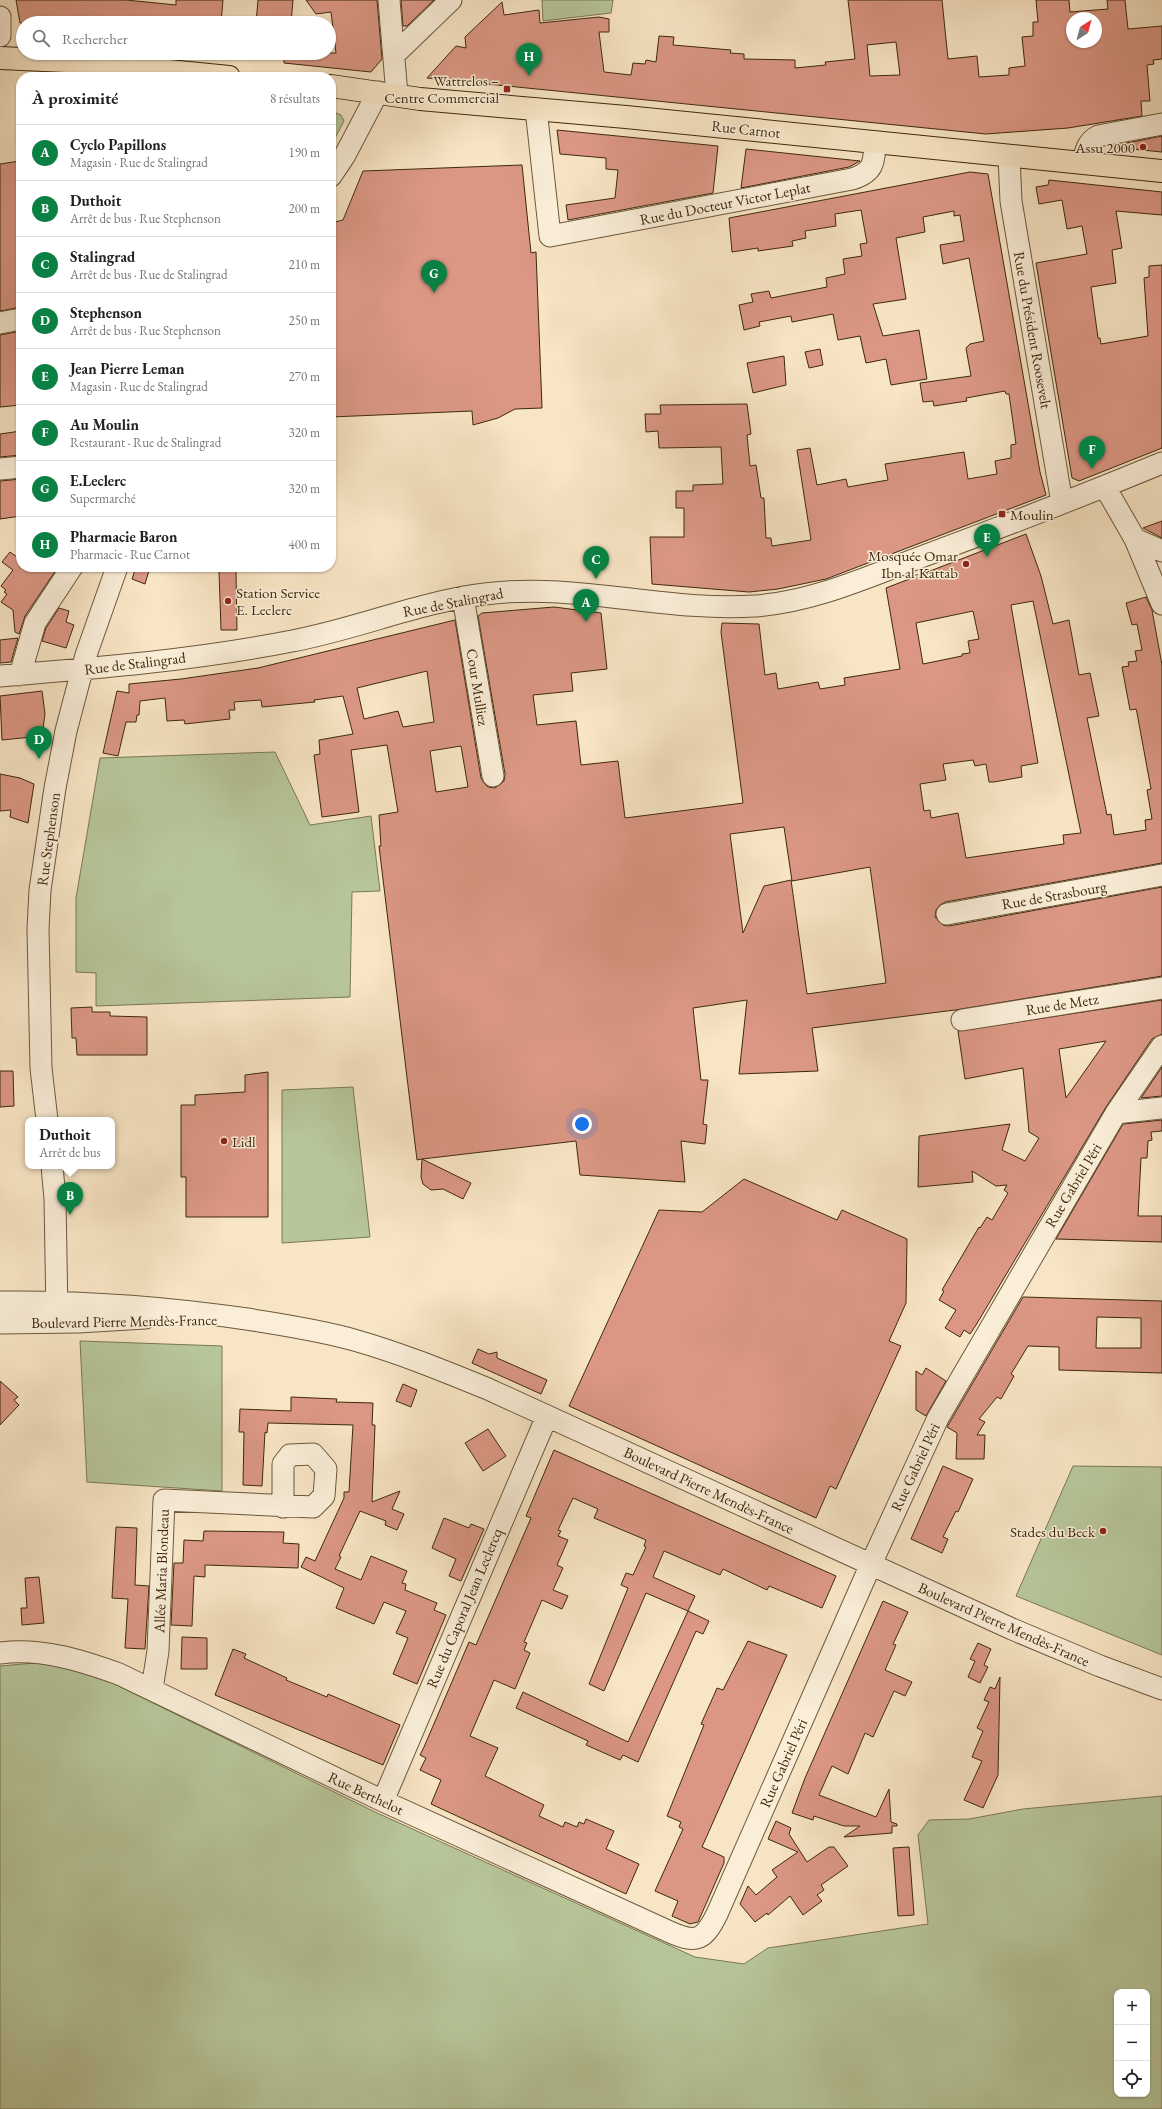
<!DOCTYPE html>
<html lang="fr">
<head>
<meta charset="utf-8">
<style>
  body { margin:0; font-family:"EB Garamond",serif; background:#f2f2f2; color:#222 }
  .controls { position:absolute; right:12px; bottom:12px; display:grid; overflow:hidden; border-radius:8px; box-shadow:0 1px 3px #0004 }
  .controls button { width:36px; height:36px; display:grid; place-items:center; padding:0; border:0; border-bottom:1px solid #e0e0e0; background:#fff; color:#222; font:20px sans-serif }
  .compass { position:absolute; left:1066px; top:12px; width:36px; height:36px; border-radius:50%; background:#fff; box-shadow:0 1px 3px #0004; rotate:36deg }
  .you { position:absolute; left:582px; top:1124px; width:14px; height:14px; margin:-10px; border:3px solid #fff; border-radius:50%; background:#1a73e8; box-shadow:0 0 0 6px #1a73e833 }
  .badge { display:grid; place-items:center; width:26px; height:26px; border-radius:50%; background:#0b8043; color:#fff; font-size:13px; font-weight:700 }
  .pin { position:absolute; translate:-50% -33px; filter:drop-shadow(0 1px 2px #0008) }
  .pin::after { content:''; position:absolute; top:21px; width:14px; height:12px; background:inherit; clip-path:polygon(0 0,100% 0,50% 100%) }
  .popup { position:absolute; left:25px; top:1117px; width:90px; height:52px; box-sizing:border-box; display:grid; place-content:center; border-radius:8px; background:#fff; filter:drop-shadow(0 1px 3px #0005); font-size:13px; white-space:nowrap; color:#767676 }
  .popup b { font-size:15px; color:#222 }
  .popup::after { content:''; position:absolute; left:50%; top:100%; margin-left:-8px; border:8px solid transparent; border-top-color:#fff }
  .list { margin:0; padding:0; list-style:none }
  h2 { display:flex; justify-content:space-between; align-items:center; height:52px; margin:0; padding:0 16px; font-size:17px }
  h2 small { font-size:13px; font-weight:400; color:#767676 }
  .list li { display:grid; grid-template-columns:26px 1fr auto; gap:12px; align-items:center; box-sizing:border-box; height:56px; padding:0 16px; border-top:1px solid #e0e0e0 }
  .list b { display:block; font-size:15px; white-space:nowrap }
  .list p { margin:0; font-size:13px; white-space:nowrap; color:#767676 }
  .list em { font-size:13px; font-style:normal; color:#767676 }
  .icon { flex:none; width:22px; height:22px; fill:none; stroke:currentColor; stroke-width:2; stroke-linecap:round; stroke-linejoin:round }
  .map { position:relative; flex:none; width:1162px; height:2109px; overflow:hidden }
  .search { position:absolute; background:#fff; box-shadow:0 1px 3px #0004; left:16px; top:16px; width:320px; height:44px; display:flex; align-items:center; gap:10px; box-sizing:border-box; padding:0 14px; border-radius:22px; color:#767676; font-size:15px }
  .panel { position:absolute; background:#fff; box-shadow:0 1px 3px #0004; left:16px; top:72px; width:320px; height:500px; border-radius:16px }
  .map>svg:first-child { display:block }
  .green { fill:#b7c69a; stroke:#7a7852; fill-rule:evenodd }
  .building { fill:#db9784; stroke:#3d290b; fill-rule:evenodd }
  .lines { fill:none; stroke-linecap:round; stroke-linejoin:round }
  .minor-casing { stroke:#6c583a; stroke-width:23 }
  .major-casing { stroke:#3d290b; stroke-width:24 }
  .minor { stroke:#faeed9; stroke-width:21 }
  .major { stroke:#f8e5c5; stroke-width:22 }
  .poi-dot { fill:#8f2418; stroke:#faeed9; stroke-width:1.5 }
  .labels { text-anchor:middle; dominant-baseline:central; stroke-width:3; stroke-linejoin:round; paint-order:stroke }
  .poi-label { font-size:15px; fill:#3d290b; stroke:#faeed9; text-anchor:end }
  .street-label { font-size:15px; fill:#3d290b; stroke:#faeed9 }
</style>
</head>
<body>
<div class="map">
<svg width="1162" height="2109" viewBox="0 0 1162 2109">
  <rect width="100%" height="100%" fill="#f8e5c5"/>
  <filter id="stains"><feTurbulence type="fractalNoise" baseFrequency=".005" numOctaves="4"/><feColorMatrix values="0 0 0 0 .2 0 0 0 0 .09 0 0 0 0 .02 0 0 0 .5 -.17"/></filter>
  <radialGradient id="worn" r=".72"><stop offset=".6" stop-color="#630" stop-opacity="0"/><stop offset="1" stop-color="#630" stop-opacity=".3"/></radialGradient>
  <!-- green -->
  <path class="green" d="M542,0H613L611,13L543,21Z
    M331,111L341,115L344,121L331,146Z
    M275,752L310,825L371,816L380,891L352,892L350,997L96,1006V973L76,972V898L100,758Z
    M353,1087L370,1237L282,1243V1090Z
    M80,1341L222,1346V1491L87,1482Z
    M1073,1466L1162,1467V1655L1016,1596Z
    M46,1662L88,1671L375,1812L695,1957L744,1964L768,1948L928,1924L918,1835L929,1820L969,1819L1023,1809L1162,1796V2109H0V1666ZM1117,1992H1147V2094H1117Z"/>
  <!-- building -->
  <path class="building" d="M16,0H126L176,5V0H223L221,23H20Z
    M258,0H293L291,23H256Z
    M306,0H377L382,59L371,72L284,63V53H336L331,12L316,14Z
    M401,0H434L407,26H403Z
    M848,0H942L948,59L977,56L979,77L1009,75V68L1025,66L1022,37L1033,36V22H1038L1036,0H1069L1070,12L1108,9L1107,0H1125L1128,29L1162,26V59L1153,60L1154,64L1147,65L1150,101H1141L1142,116L1068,128L986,134L427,78L456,46L466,48L465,37L502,2L504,15L539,10L540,23L599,17L609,19V32H599L604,72L631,75L633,63L645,64L646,60L656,62L659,36L674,37L673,45L731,50L730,53L744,54V59L795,60V68L826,65L825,62L855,59ZM1072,18H1096V42H1072ZM896,42L900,75L870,76L867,45Z
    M557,130L718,146L713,193L568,220L566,205L615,198L618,170L606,169V158L560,154Z
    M1162,136V152L1112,147V146Z
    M746,149L860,161L849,167L741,188Z
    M20,161L21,307L0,311V164Z
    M522,165L531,253L536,252L542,408L515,409L498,418L473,425L472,411L331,417V223L343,220L363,171Z
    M970,172L988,174L1040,472L1046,495L826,579L778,589L749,592L652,584L650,537H684V508H676V491H693V485L723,484L721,447L659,448L658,431L646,432L645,414H661L660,405L747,404L751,434L747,435L750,466L756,465L761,498H764L766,538H771L772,546L811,540L797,450L810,448L817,485L846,479L848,487L888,480L885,464L964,452L968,479L997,474L995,461L1011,458V445L1016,444L1009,394H1006L1005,391L966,398L967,401L934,406L933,401L923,402L920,383L971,376L966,348L970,344L984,341L969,258L943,264L940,245L964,241L960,215L954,216V211L923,217L925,232L896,238L906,299L873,304L883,336L919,330L927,379L891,385L886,359L866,363L860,336L838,340L833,314L792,322L791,316L759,322L760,326L744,330L739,305L753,302L751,294L769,291L771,298L827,287L826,278L845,274L843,259L862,256L860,244L867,243L861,210L835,214L836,226L805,231L806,238L792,241L793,246L758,251V248L732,252L729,218Z
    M1049,180L1162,192V215L1116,211L1122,248L1112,250L1116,283L1091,287L1098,338H1100L1101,344L1148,336L1144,278L1149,277V266L1162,265V448L1079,481L1072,478L1036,263L1087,254L1082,226L1067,229L1062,200L1039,204L1036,187L1048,185Z
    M21,331V405L0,407V335Z
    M820,349L823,365L809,368L805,352Z
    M784,356L786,385L753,393L747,363Z
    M21,431V455L0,457V434Z
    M21,479V516L0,519V481Z
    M1162,521V538L1143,528Z
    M1026,534L1041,576L1053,624L1069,620L1079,675L1090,673L1099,716L1087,718L1107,815L1111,814L1114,835L1146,830L1145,820L1152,819L1147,790L1151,789L1137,713L1136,709L1130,710L1122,667L1129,666L1128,662L1137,661L1135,651L1142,650L1137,624L1132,625L1126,603L1146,597L1152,610L1162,665V863L945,902L940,905L936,910L935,917L943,925L949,926L1162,887V976L955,1010L812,1028L818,1071L739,1074L747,1000L693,1008L701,1080H708L703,1124L707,1125L705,1144L681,1141L685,1182L580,1175L576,1141L422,1159L471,1183L463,1199L443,1189L431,1190L423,1184L421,1177L422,1159L417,1160L379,846H381L379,815L398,812L387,745L351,750L359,812L322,817L314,755L320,754L319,740L353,734L343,696L314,700L315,702L262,707L261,700L234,702L235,710H229L230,719L185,724L184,720L167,721L165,698L140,701L139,715H137L136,722H126L118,756L103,753L117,691L129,693V684L181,679L258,668L455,620L481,778L484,783L488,787L495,788L504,781L505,774L478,616L482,613L554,607L601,613L607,669L571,673L573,691L533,695L537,725L576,721L581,765L618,761L625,818L743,803L721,632L722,623L759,624L765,675L776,673L778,689L818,682L820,689L845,685L844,678L900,669L886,588ZM1033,601L1081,833L1063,835L1064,844L966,858L958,813L931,818L930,810L924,811L920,784L946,780L943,764L973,760L975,766L986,764L989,782H994L1022,777L1021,766L1038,763L1011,605ZM973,611L979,639L968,641L970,653L962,654V656L923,664L916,623ZM427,671L434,722L403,727L398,711L364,719L357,688ZM461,746L468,787L436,792L430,751ZM784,827L792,881L870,867L886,983L807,994L791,880L764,886L743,933L730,834Z
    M10,552L21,560V567H58L25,616L19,634L15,632L13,610L1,602L7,594L4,592L6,590L1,586L13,570L2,562Z
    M136,567H150L145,584L132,579Z
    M219,571H236L237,630H221Z
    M59,608L69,611L66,622L74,625L66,648L42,641L46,628Z
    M18,638L11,662L0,663V640Z
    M42,691L45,714L42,736L2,740L0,696Z
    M0,774L20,778L34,784L28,823L10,817L11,810L0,811Z
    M1162,1000V1034L1152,1039L1106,1107L976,1325L970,1334L964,1330L960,1337L945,1328L956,1310L939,1300L944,1291L942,1290L979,1227L980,1228L987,1217L992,1220L1008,1193L1004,1190L1007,1185L996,1186L972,1171L973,1182L918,1187L919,1136L1010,1124L1002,1150L1025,1161L1039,1138L1029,1132L1023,1068L965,1079L958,1031ZM1106,1041L1066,1098L1059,1049Z
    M92,1007V1012H110V1016L147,1017V1055H77L76,1038H72L71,1008Z
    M1162,1067V1096L1141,1098Z
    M0,1071H13L14,1106L0,1107Z
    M268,1072V1217H186V1177H181V1105H195V1095L245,1092V1075Z
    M1162,1120V1131L1151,1132L1152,1140L1148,1141L1147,1158H1141L1138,1216H1162V1242L1056,1239L1123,1124Z
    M744,1179L837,1220L842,1210L907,1239L906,1303L889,1341L901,1346L836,1489L830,1486L816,1518L569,1406L659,1210L702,1212Z
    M1023,1297L1162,1301V1373L1059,1370V1347L1028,1346L1011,1374L1014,1376L1001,1399L997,1397L979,1419L985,1422L977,1435H985L984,1459H956L957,1433L947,1427ZM1097,1317L1141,1318V1348H1096Z
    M478,1349L489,1354L497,1352V1358L547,1380L541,1394L472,1363Z
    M926,1368L946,1381L926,1416L916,1410V1371L922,1375Z
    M0,1381L18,1397L14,1400L19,1405L0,1425Z
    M403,1384L417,1390L411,1407L396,1401Z
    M291,1397L337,1399L336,1402L373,1403L372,1425H375L372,1502L400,1491L392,1509L404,1514L397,1530L385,1525L386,1521L360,1511L339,1556L341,1557L335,1569L361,1580L371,1556L407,1571L402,1583L406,1584L405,1590L437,1603L434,1610L446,1615L417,1684L393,1674L408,1638L396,1633L406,1611L384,1602L374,1624L336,1608L344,1588L301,1567L306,1557L315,1561L344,1498V1492H349L353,1425L268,1423L267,1433L265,1432L262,1486L243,1485L244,1432H239L240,1409L291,1411Z
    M488,1429L506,1456L483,1471L465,1443Z
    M554,1450L836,1576L822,1608L769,1586L767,1590L723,1569L720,1575L664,1551L653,1577L695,1596L688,1611L646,1593L604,1691L589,1684L628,1588L621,1585L626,1573L633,1575L646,1547L644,1546L646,1540L594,1518L598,1509L573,1498L558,1530L561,1531L558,1536L568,1540L557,1565L563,1568L553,1590L568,1596L562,1609L542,1600L524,1642L527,1643L524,1650L530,1653L515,1689L494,1680L470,1736L498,1748L485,1776L544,1805L539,1816L563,1827L565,1822L577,1827L579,1822L584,1824L586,1819L614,1831L606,1849L639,1864L626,1894L431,1804L441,1780L420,1770L426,1758L420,1755L424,1747L469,1642L476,1645L531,1518L526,1516Z
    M943,1466L973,1479L958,1512L956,1511L943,1537L948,1539L942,1553L911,1539Z
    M444,1518L469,1528L471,1524L484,1529L461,1581L449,1576L456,1559L432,1548Z
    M116,1527L137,1528L135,1585L149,1586L145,1649L125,1648L128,1599L112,1598Z
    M204,1531L284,1532L283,1543L299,1544L298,1568L205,1565V1577L194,1576L192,1626L171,1625L174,1563H183L184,1540L203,1541Z
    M39,1577L44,1623L22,1625L21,1608H27L25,1578Z
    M883,1601L908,1612L893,1644L896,1645L885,1670L912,1682L905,1696L894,1691L873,1737L865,1733L848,1774L832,1766L819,1795L876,1817L889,1789L891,1822L897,1824V1826H892V1833L844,1837L860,1826H844L814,1816L813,1820L792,1813L805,1778Z
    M688,1611L709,1621L703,1634L696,1631L638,1762L623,1755L620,1760L586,1745L588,1741L516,1708L523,1692L628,1742Z
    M182,1637L207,1638V1669H181Z
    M748,1641L787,1655L702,1847L724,1857V1863L698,1922L690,1924L672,1916L678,1901L655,1891L683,1829L679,1827L681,1822L667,1816L704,1725L701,1724L714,1695L717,1688L723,1690Z
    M978,1643L991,1649L984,1665L988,1667L980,1683L968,1677L975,1661L970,1659Z
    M233,1649L246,1654L244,1658L287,1678L286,1680L327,1697L328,1694L400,1725L383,1765L215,1695Z
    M1000,1677L998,1775L983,1808L964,1800L982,1761L972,1757L983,1731L977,1728L989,1702L984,1700L990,1687L995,1689Z
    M776,1821L791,1828L789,1834L807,1862L829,1847H834L848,1866L821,1885L824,1890L817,1895L822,1901L803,1915L790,1896L768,1915L767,1913L755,1922L740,1904L748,1886L756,1895L777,1877L772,1870L798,1852L768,1839Z
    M909,1847L914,1915L898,1916L893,1848Z"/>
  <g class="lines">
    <defs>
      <path id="minor" d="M389,0L397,95
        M0,17V36
        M394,55L451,0
        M536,109L550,236L852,179C874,172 874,163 875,142
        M1009,156L1011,201L1062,503
        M1083,163C1085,152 1087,142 1098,136L1162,124
        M331,176L345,155L378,92
        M0,323L21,319
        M0,469L21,467
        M1105,487L1135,539L1162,604
        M1135,539L1162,551
        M463,597L493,776
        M20,675L35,623L72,567
        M0,676C98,668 196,660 292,641C357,629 419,602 485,594C576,582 664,612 755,606C813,602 867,577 921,557C1002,527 1082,496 1162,463
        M947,914L1162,875
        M962,1020L1162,988
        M1116,1113L1162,1108
        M47,1120L41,1068L38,929L40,890L55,788L66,731L86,655L117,567
        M52,1166L55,1199L57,1315
        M0,1302C83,1301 165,1307 247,1319C283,1325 319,1330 354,1340C400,1353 444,1371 488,1389L1012,1629L1100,1666L1162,1689
        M0,1323L78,1322L145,1318
        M0,1653C42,1648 80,1660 119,1674L383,1801L670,1932C697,1944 704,1940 717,1914L871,1564L938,1418L1116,1113L1162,1046
        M152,1689L158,1651L164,1500L313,1507L324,1496L326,1469L313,1454L290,1455L283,1464V1507
        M383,1801L547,1416"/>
      <path id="major" d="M0,58L66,61L229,77
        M331,86L420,99L626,117L1162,171"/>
    </defs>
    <!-- minor casing -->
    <use href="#minor" class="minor-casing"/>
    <!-- major casing -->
    <use href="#major" class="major-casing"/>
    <!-- minor -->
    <use href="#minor" class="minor"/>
    <!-- major -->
    <use href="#major" class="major"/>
  </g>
  <!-- markers -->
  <g class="poi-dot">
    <rect x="503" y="85" width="8" height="8" rx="2"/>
    <circle cx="1143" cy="147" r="4"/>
    <rect x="998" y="510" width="8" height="8" rx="2"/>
    <circle cx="966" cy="564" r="4"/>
    <circle cx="228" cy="601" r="4"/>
    <circle cx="224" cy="1141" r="4"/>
    <circle cx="1103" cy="1531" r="4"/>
  </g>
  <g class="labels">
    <!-- poi labels -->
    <g class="poi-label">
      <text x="499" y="80">Wattrelos –<tspan x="499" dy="17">Centre Commercial</tspan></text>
      <text x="1135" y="147">Assu 2000</text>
      <text x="1010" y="514" text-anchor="start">Moulin</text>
      <text x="958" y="555">Mosquée Omar<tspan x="958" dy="17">Ibn al-Kattab</tspan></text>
      <text x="236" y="592" text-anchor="start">Station Service<tspan x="236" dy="17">E. Leclerc</tspan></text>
      <text x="232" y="1141" text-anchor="start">Lidl</text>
      <text x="1095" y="1531">Stades du Beck</text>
    </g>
    <!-- street labels -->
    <g class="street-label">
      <text transform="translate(746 129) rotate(6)">Rue Carnot</text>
      <text transform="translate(725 203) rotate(-11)">Rue du Docteur Victor Leplat</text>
      <text transform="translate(1033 330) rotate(80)">Rue du Président Roosevelt</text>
      <text transform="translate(453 602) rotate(-11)">Rue de Stalingrad</text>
      <text transform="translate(135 663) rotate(-7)">Rue de Stalingrad</text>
      <text transform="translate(478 687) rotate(81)">Cour Mulliez</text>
      <text transform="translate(48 839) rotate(-82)">Rue Stephenson</text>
      <text transform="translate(1054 895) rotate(-10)">Rue de Strasbourg</text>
      <text transform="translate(1062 1004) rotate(-9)">Rue de Metz</text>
      <text transform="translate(1073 1185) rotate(-59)">Rue Gabriel Péri</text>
      <text transform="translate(124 1321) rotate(-1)">Boulevard Pierre Mendès-France</text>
      <text transform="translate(915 1467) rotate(-65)">Rue Gabriel Péri</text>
      <text transform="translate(709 1490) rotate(25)">Boulevard Pierre Mendès-France</text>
      <text transform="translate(161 1571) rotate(-88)">Allée Maria Blondeau</text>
      <text transform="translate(464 1608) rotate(-67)">Rue du Caporal Jean Leclercq</text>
      <text transform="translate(1004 1624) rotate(24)">Boulevard Pierre Mendès-France</text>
      <text transform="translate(783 1763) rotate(-66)">Rue Gabriel Péri</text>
      <text transform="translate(366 1793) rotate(25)">Rue Berthelot</text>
    </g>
  </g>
  <rect width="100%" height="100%" filter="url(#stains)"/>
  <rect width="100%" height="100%" fill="url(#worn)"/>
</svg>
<div class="controls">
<button>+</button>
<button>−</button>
<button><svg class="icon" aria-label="locate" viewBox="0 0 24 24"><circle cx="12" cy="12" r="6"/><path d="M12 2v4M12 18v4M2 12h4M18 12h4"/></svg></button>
</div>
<svg class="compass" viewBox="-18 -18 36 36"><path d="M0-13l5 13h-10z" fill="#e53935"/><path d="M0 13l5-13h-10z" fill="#767676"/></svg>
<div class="you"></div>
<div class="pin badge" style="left:586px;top:622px">A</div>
<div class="pin badge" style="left:70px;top:1215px">B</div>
<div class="popup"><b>Duthoit</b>Arrêt de bus</div>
<div class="pin badge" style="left:596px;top:579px">C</div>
<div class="pin badge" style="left:39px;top:759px">D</div>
<div class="pin badge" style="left:987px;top:557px">E</div>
<div class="pin badge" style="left:1092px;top:469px">F</div>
<div class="pin badge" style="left:434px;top:293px">G</div>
<div class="pin badge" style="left:529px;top:76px">H</div>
<div class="search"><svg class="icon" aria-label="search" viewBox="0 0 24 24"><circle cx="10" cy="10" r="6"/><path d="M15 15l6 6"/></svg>Rechercher</div>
<section class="panel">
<h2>À proximité<small>8 résultats</small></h2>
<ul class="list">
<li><span class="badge">A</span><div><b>Cyclo Papillons</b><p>Magasin · Rue de Stalingrad</p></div><em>190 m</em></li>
<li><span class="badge">B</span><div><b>Duthoit</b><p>Arrêt de bus · Rue Stephenson</p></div><em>200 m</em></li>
<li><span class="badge">C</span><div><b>Stalingrad</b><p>Arrêt de bus · Rue de Stalingrad</p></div><em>210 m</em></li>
<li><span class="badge">D</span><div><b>Stephenson</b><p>Arrêt de bus · Rue Stephenson</p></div><em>250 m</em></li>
<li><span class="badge">E</span><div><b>Jean Pierre Leman</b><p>Magasin · Rue de Stalingrad</p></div><em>270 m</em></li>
<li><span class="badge">F</span><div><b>Au Moulin</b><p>Restaurant · Rue de Stalingrad</p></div><em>320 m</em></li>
<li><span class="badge">G</span><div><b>E.Leclerc</b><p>Supermarché</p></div><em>320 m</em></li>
<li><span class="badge">H</span><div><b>Pharmacie Baron</b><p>Pharmacie · Rue Carnot</p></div><em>400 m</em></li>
</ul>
</section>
</div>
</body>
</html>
